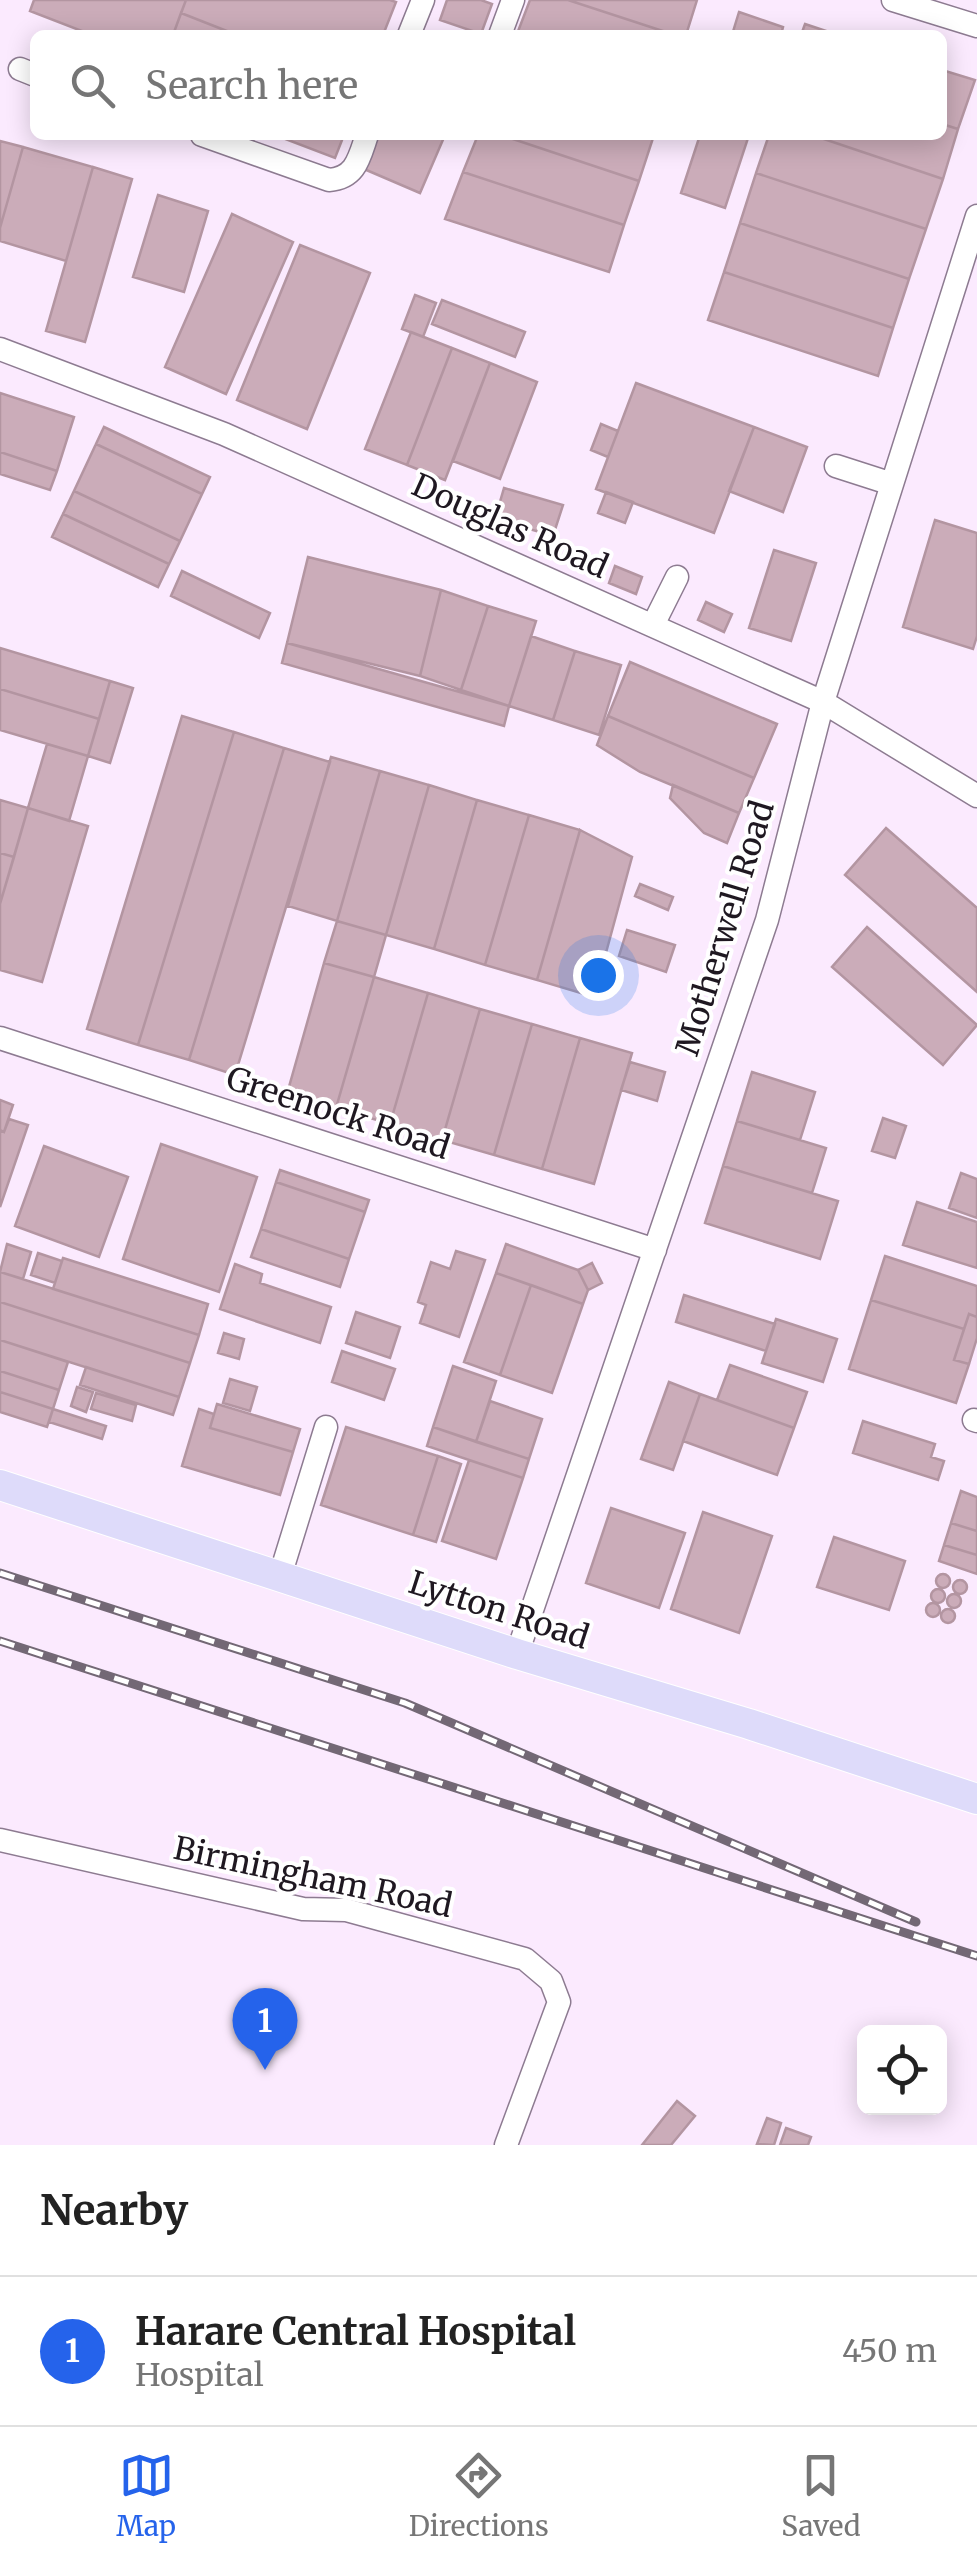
<!DOCTYPE html>
<html lang="en">
<head>
<meta charset="utf-8">
<style>
  body { margin:0; font-family:Merriweather,serif; background:#f2f2f2; color:#222 }
  .controls { position:absolute; right:30px; bottom:30px; display:grid; overflow:hidden; border-radius:15px; box-shadow:0 5px 25px #0003 }
  .controls button { width:90px; height:90px; display:grid; place-items:center; padding:0; border:0; border-bottom:2px solid #e0e0e0; background:#fff; color:#222; font:50px sans-serif }
  .you { position:absolute; left:598px; top:975px; width:35px; height:35px; margin:-25px; border:8px solid #fff; border-radius:50%; background:#1a73e8; box-shadow:0 0 0 15px #1a73e833 }
  .badge { display:grid; place-items:center; width:65px; height:65px; border-radius:50%; background:#2563eb; color:#fff; font-size:32px; font-weight:700 }
  .pin { position:absolute; translate:-50% -82px; filter:drop-shadow(0 2px 5px #0008) }
  .pin::after { content:''; position:absolute; top:52px; width:35px; height:30px; background:inherit; clip-path:polygon(0 0,100% 0,50% 100%) }
  .list { margin:0; padding:0; list-style:none }
  h2 { display:flex; justify-content:space-between; align-items:center; height:130px; margin:0; padding:0 40px; font-size:42px }
  h2 small { font-size:32px; font-weight:400; color:#767676 }
  .list li { display:grid; grid-template-columns:65px 1fr auto; gap:30px; align-items:center; box-sizing:border-box; height:150px; padding:0 40px; border-top:2px solid #e0e0e0 }
  .list b { display:block; font-size:38px; white-space:nowrap }
  .list p { margin:0; font-size:32px; white-space:nowrap; color:#767676 }
  .list em { font-size:32px; font-style:normal; color:#767676 }
  .icon { flex:none; width:55px; height:55px; fill:none; stroke:currentColor; stroke-width:2; stroke-linecap:round; stroke-linejoin:round }
  .map { position:relative; flex:none; width:977px; height:2145px; overflow:hidden }
  .search { position:absolute; background:#fff; box-shadow:0 5px 25px #0003; left:30px; right:30px; top:30px; height:110px; display:flex; align-items:center; gap:25px; box-sizing:border-box; padding:0 35px; border-radius:15px; color:#767676; font-size:38px }
  .sheet { height:280px; background:#fff }
  nav { display:flex; justify-content:space-around; align-items:center; box-sizing:border-box; height:140px; border-top:2px solid #e0e0e0; background:#fff; font-size:28px; color:#767676 }
  nav a { display:grid; justify-items:center; gap:5px }
  nav .on { color:#2563eb }
  .map>svg:first-child { display:block }
  .building { fill:#cbacb9; stroke:#b395a1; stroke-width:2.5 }
  .lines { fill:none; stroke-linecap:round; stroke-linejoin:round }
  .minor-casing { stroke:#8d7b91; stroke-width:25 }
  .major-casing { stroke:#fff; stroke-width:32 }
  .minor { stroke:#fff; stroke-width:22 }
  .major { stroke:#dedbfa; stroke-width:30 }
  .rail-casing { stroke:#736875; stroke-width:9 }
  .rail { stroke:#fff; stroke-width:5; stroke-dasharray:15; stroke-linecap:butt }
  .labels { text-anchor:middle; dominant-baseline:central; stroke-width:8; stroke-linejoin:round; paint-order:stroke }
  .street-label { font-size:32px; fill:#1f1821; stroke:#fff }
</style>
</head>
<body>
<div class="map">
<svg width="977" height="2145" viewBox="0 0 977 2145">
  <rect width="100%" height="100%" fill="#fbeafe"/>
  <!-- building -->
  <path class="building" d="M34,0H186L173,35H92L30,11Z
    M186,0H390L396,2L383,35H237L181,13Z
    M447,0H481L492,4L481,34L440,20Z
    M530,0H568L675,35L517,34Z
    M568,0H697L686,35H675Z
    M739,12L783,27L781,35H732Z
    M181,13L237,35H173Z
    M805,24L838,35H801Z
    M942,70L975,80L958,129L942,124Z
    M942,124L958,129L943,179L812,135H942Z
    M275,135H344L335,158Z
    M379,135H445L420,193L364,169Z
    M478,135H501L639,181L624,225L463,172Z
    M501,135H654L639,181Z
    M700,135H749L725,208L681,193Z
    M769,135H812L943,179L926,229L756,173Z
    M0,141L23,147L0,228Z
    M23,147L93,167L66,261L0,241V228Z
    M93,167L132,179L85,342L46,331Z
    M463,172L624,225L609,272L445,219Z
    M756,173L926,229L909,279L740,223Z
    M158,195L208,211L184,292L133,277Z
    M232,214L293,242L226,394L165,367Z
    M740,223L909,279L893,328L724,272Z
    M300,245L370,273L307,429L237,400Z
    M724,272L893,328L878,376L708,320Z
    M415,295L436,303L423,337L402,329Z
    M442,300L525,332L515,357L432,324Z
    M411,332L452,348L407,465L365,449Z
    M452,348L490,363L445,480L407,465Z
    M490,363L537,382L500,479L453,461Z
    M636,383L754,427L714,533L596,489Z
    M0,393L74,417L57,471L0,452Z
    M601,424L618,431L608,457L591,450Z
    M104,427L210,477L202,494L96,444Z
    M754,427L807,447L783,512L729,491Z
    M96,444L202,494L180,541L74,491Z
    M0,452L57,471L50,490L0,474Z
    M504,488L563,505L553,536L495,519Z
    M74,491L180,541L169,564L63,514Z
    M606,492L633,502L625,523L598,513Z
    M63,514L169,564L158,587L52,537Z
    M935,520L977,533V636L973,649L903,627Z
    M774,550L816,563L791,641L749,628Z
    M308,557L441,590L420,676L287,643Z
    M615,566L642,577L636,594L609,583Z
    M182,571L270,613L259,638L171,596Z
    M441,590L488,606L461,690L420,676Z
    M706,602L732,614L724,632L698,620Z
    M488,606L536,621L509,706L461,690Z
    M531,636L575,651L553,720L509,706Z
    M287,643L509,706L504,726L282,663Z
    M0,648L110,681L99,719L0,689Z
    M575,651L621,665L599,735L553,720Z
    M630,662L777,724L754,778L608,716Z
    M110,681L133,688L110,763L88,756Z
    M0,689L99,719L88,756L0,730Z
    M182,716L234,732L138,1045L87,1029Z
    M608,716L754,778L739,813L640,772L597,745Z
    M234,732L284,748L189,1060L138,1045Z
    M47,744L88,756L69,821L28,808Z
    M284,748L330,762L235,1075L189,1060Z
    M331,757L380,771L337,921L288,906Z
    M380,771L429,785L386,935L337,921Z
    M429,785L477,800L434,949L386,935Z
    M673,785L739,813L727,843L704,833L670,798Z
    M0,800L28,808L14,857L0,853Z
    M477,800L529,815L485,965L434,949Z
    M28,808L88,826L42,982L0,970V904Z
    M529,815L580,830L537,980L485,965Z
    M886,828L977,908V992L845,875Z
    M580,830L632,857L594,997L537,980Z
    M0,853L14,857L0,904Z
    M640,884L673,897L668,910L635,896Z
    M337,921L386,935L374,977L324,963Z
    M867,927L977,1025L943,1065L832,967Z
    M627,930L675,945L666,972L619,956Z
    M324,963L374,977L336,1108L287,1094Z
    M374,977L428,993L390,1124L336,1108Z
    M428,993L480,1009L442,1140L390,1124Z
    M480,1009L532,1024L494,1155L442,1140Z
    M532,1024L580,1038L542,1169L494,1155Z
    M580,1038L632,1053L594,1184L542,1169Z
    M630,1062L665,1072L657,1101L621,1090Z
    M752,1072L815,1092L800,1140L737,1121Z
    M0,1100L13,1105L4,1132L0,1130Z
    M883,1118L906,1126L895,1158L872,1151Z
    M9,1119L28,1125L0,1207V1130L4,1132Z
    M737,1121L826,1148L812,1193L723,1166Z
    M161,1144L257,1177L219,1292L123,1259Z
    M44,1146L128,1177L99,1257L15,1226Z
    M723,1166L838,1201L820,1259L705,1223Z
    M280,1170L369,1200L365,1212L276,1182Z
    M961,1173L977,1179V1218L949,1208Z
    M276,1182L365,1212L349,1259L261,1229Z
    M917,1202L977,1222V1268L903,1245Z
    M261,1229L349,1259L340,1287L251,1257Z
    M7,1244L31,1252L23,1279L0,1272Z
    M506,1244L578,1270L588,1290L583,1304L496,1273Z
    M456,1251L485,1260L459,1337L420,1323L426,1305L418,1302L431,1262L450,1269Z
    M38,1253L62,1261L55,1283L31,1275Z
    M885,1256L977,1286V1317L969,1314L964,1329L871,1300Z
    M63,1258L208,1304L199,1335L53,1289Z
    M592,1263L602,1283L588,1290L578,1270Z
    M235,1264L262,1274L260,1283L331,1307L320,1343L220,1309Z
    M0,1272L199,1335L190,1363L0,1302Z
    M496,1273L531,1285L500,1375L464,1362Z
    M531,1285L583,1304L552,1393L500,1375Z
    M684,1295L775,1324L766,1351L676,1322Z
    M871,1300L964,1329L954,1360L969,1364L956,1403L849,1369Z
    M0,1302L190,1363L179,1397L0,1340Z
    M356,1312L400,1327L390,1358L346,1343Z
    M969,1314L977,1317V1338L969,1364L954,1360Z
    M776,1319L837,1339L823,1382L762,1363Z
    M224,1333L244,1339L239,1359L218,1353Z
    M0,1340L68,1362L59,1390L0,1371Z
    M342,1351L395,1369L384,1400L332,1382Z
    M730,1365L807,1392L794,1428L717,1400Z
    M453,1366L496,1381L476,1442L433,1427Z
    M86,1367L179,1397L173,1415L80,1385Z
    M0,1371L59,1390L53,1409L0,1392Z
    M230,1379L257,1387L250,1411L223,1403Z
    M669,1382L700,1394L673,1470L641,1459Z
    M77,1387L93,1392L86,1412L71,1406Z
    M0,1392L53,1409L47,1427L0,1412Z
    M96,1393L136,1405L132,1421L91,1409Z
    M700,1394L794,1428L777,1475L683,1441Z
    M490,1401L542,1419L529,1459L476,1442Z
    M217,1404L300,1429L293,1452L210,1428Z
    M53,1409L106,1426L102,1439L49,1422Z
    M199,1409L214,1414L210,1428L293,1452L280,1495L182,1466Z
    M863,1421L935,1444L931,1457L944,1461L938,1480L853,1453Z
    M346,1427L438,1456L413,1535L321,1505Z
    M433,1427L529,1459L523,1478L427,1446Z
    M438,1456L461,1464L436,1542L413,1535Z
    M469,1460L523,1478L496,1559L442,1541Z
    M961,1491L977,1497V1531L951,1523Z
    M611,1508L685,1533L659,1608L586,1583Z
    M703,1512L772,1536L739,1633L671,1609Z
    M951,1523L977,1531V1555L944,1545Z
    M834,1537L905,1561L889,1610L817,1587Z
    M944,1545L977,1555V1574L939,1561Z
    M936 1581a7 7 0 1 1 14 0a7 7 0 1 1-14 0Z
    M953 1587a7 7 0 1 1 14 0a7 7 0 1 1-14 0Z
    M931 1596a7 7 0 1 1 14 0a7 7 0 1 1-14 0Z
    M947 1601a7 7 0 1 1 14 0a7 7 0 1 1-14 0Z
    M926 1610a7 7 0 1 1 14 0a7 7 0 1 1-14 0Z
    M941 1616a7 7 0 1 1 14 0a7 7 0 1 1-14 0Z
    M677,2101L695,2116L671,2145H642Z
    M767,2118L781,2123L774,2145L757,2144Z
    M786,2128L811,2137L808,2145H780Z"/>
  <g class="lines">
    <defs>
      <path id="minor" d="M893,0L977,26
        M409,35L423,0
        M500,35L513,0
        M20,69L35,75
        M202,135L329,180C356,178 359,158 367,135
        M0,349L224,434L823,702L977,796
        M836,466L892,484
        M653,625L677,577
        M0,1038L655,1250
        M974,1420L977,1421
        M280,1576L326,1427
        M517,1654L767,920L823,702L977,216
        M0,1840L303,1909L346,1910L525,1959L551,1981L559,2002L506,2145"/>
      <path id="major" d="M0,1485L517,1654L749,1724L977,1799"/>
    </defs>
    <!-- minor casing -->
    <use href="#minor" class="minor-casing"/>
    <!-- major casing -->
    <use href="#major" class="major-casing"/>
    <!-- minor -->
    <use href="#minor" class="minor"/>
    <!-- major -->
    <use href="#major" class="major"/>
    <defs>
      <path id="rail" d="M0,1573L405,1703L916,1922
        M0,1641L977,1956"/>
    </defs>
    <!-- rail casing -->
    <use href="#rail" class="rail-casing"/>
    <!-- rail -->
    <use href="#rail" class="rail"/>
  </g>
  <g class="labels">
    <!-- street labels -->
    <g class="street-label">
      <text transform="translate(510 526) rotate(24)">Douglas Road</text>
      <text transform="translate(725 928) rotate(-73)">Motherwell Road</text>
      <text transform="translate(338 1113) rotate(18)">Greenock Road</text>
      <text transform="translate(499 1610) rotate(18)">Lytton Road</text>
      <text transform="translate(313 1877) rotate(12)">Birmingham Road</text>
    </g>
  </g>
</svg>
<div class="controls">
<button><svg class="icon" aria-label="locate" viewBox="0 0 24 24"><circle cx="12" cy="12" r="6"/><path d="M12 2v4M12 18v4M2 12h4M18 12h4"/></svg></button>
</div>
<div class="you"></div>
<div class="pin badge" style="left:265px;top:2070px">1</div>
<div class="search"><svg class="icon" aria-label="search" viewBox="0 0 24 24"><circle cx="10" cy="10" r="6"/><path d="M15 15l6 6"/></svg>Search here</div>
</div>
<section class="sheet">
<h2>Nearby<small></small></h2>
<ul class="list">
<li><span class="badge">1</span><div><b>Harare Central Hospital</b><p>Hospital</p></div><em>450 m</em></li>
</ul>
</section>
<nav>
<a class="on"><svg class="icon" aria-label="map" viewBox="0 0 24 24"><path d="M3 6l6-2 6 2 6-2v14l-6 2-6-2-6 2zM9 4v14M15 6v14"/></svg>Map</a>
<a><svg class="icon" aria-label="directions" viewBox="0 0 24 24"><path d="M12 3l9 9-9 9-9-9zM9 14v-3h6M13 9l2 2-2 2"/></svg>Directions</a>
<a><svg class="icon" aria-label="saved" viewBox="0 0 24 24"><path d="M7 4h10v16l-5-4-5 4z"/></svg>Saved</a>
</nav>
</body>
</html>
